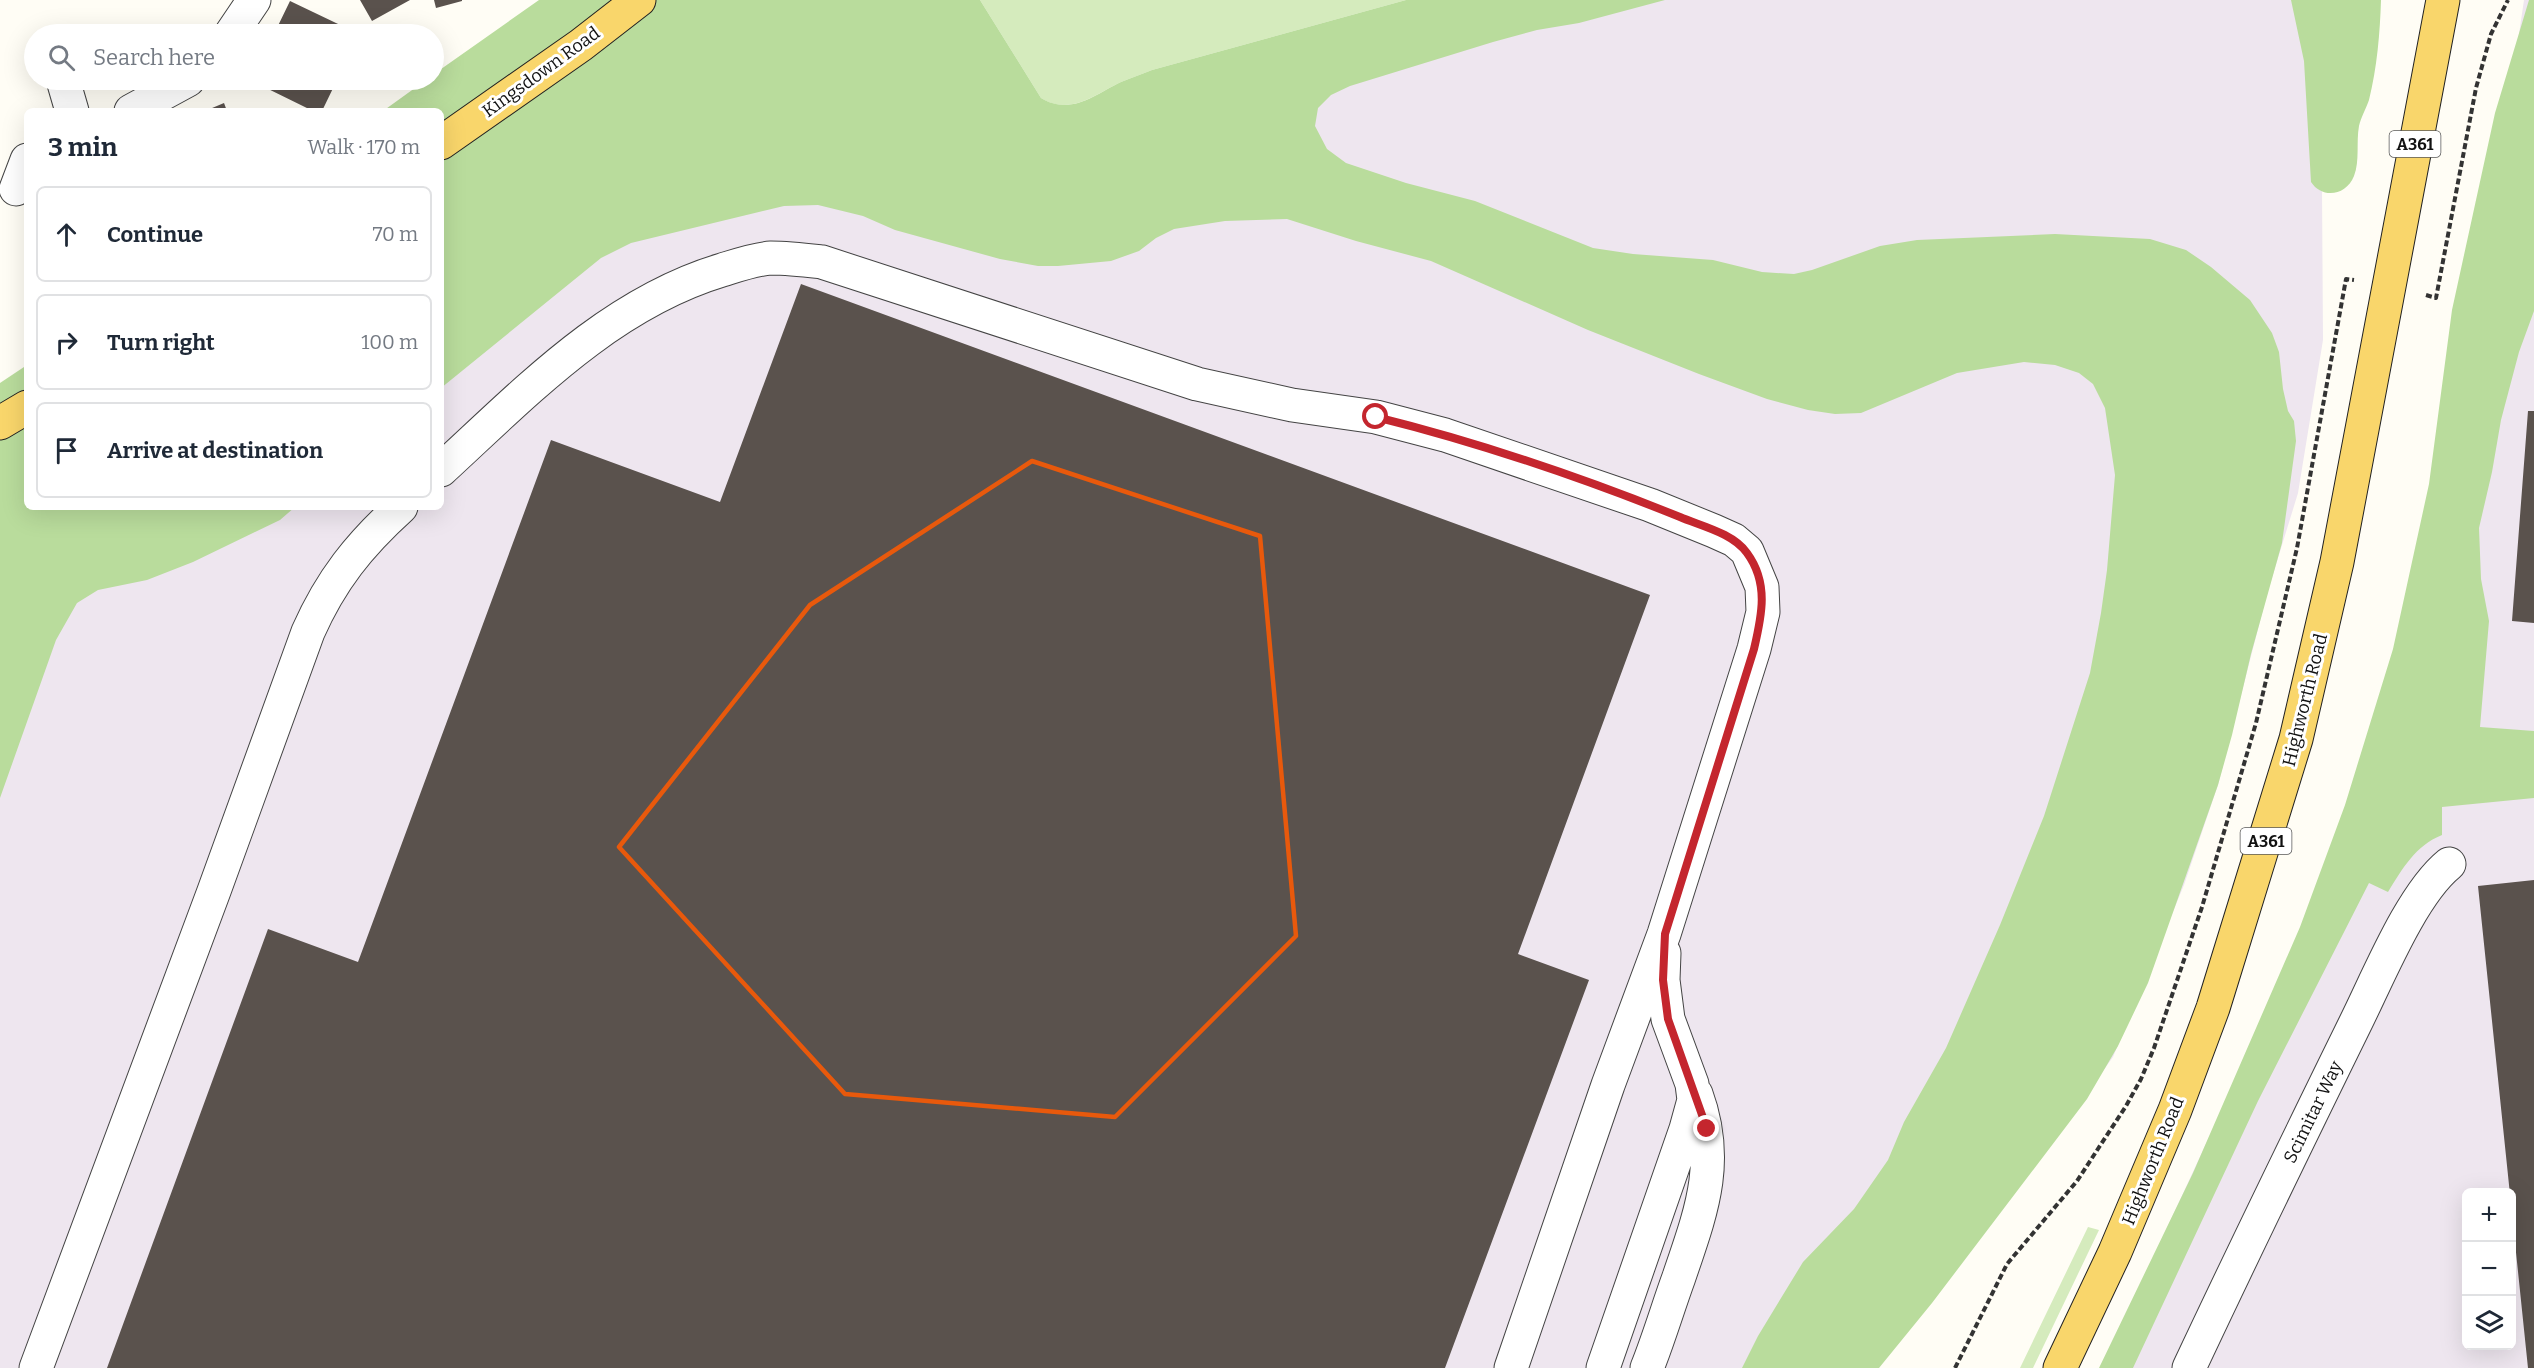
<!DOCTYPE html>
<html lang="en">
<head>
<meta charset="utf-8">
<style>
  body { margin:0; font-family:Bitter,serif; background:#f2f2f3; color:#1f2937 }
  .controls { position:absolute; right:18px; bottom:18px; display:grid; overflow:hidden; border-radius:9px; box-shadow:0 6px 24px #0002 }
  .controls button { width:54px; height:54px; display:grid; place-items:center; padding:0; border:0; border-bottom:2px solid #e0e1e3; background:#fff; color:#1f2937; font:30px sans-serif }
  .stop { position:absolute; width:18px; height:18px; margin:-14px; border:4px solid #c4262e; border-radius:50%; background:#fff }
  .stop.end { background:#c4262e; border-color:#fff; box-shadow:0 2px 6px #0008 }
  .list { margin:0; padding:0; list-style:none }
  h2 { display:flex; justify-content:space-between; align-items:center; height:78px; margin:0; padding:0 24px; font-size:26px }
  h2 small { font-size:20px; font-weight:400; color:#747a83 }
  .list li { display:grid; grid-template-columns:39px 1fr auto; gap:18px; align-items:center; box-sizing:border-box; height:96px; margin:0 12px 12px; padding:0 12px; border:2px solid #e0e1e3; border-radius:9px }
  .list b { display:block; font-size:22px; white-space:nowrap }
  .list em { font-size:20px; font-style:normal; color:#747a83 }
  .icon { flex:none; width:33px; height:33px; fill:none; stroke:currentColor; stroke-width:2; stroke-linecap:round; stroke-linejoin:round }
  .map { position:relative; flex:none; width:2534px; height:1368px; overflow:hidden }
  .search { position:absolute; background:#fff; box-shadow:0 6px 24px #0002; left:24px; top:24px; width:420px; height:66px; display:flex; align-items:center; gap:15px; box-sizing:border-box; padding:0 21px; border-radius:33px; color:#747a83; font-size:22px }
  .panel { position:absolute; background:#fff; box-shadow:0 6px 24px #0002; left:24px; top:108px; width:420px; height:402px; border-radius:9px }
  .map>svg:first-child { display:block }
  .industrial { fill:#eee6ef; fill-rule:evenodd }
  .green { fill:#d5ebbd }
  .forest { fill:#b9dc9c }
  .building { fill:#5a524d }
  .lines { fill:none; stroke-linecap:round; stroke-linejoin:round }
  .minor-casing { stroke:#444; stroke-width:35 }
  .major-casing { stroke:#222; stroke-width:35 }
  .path { stroke:#333; stroke-width:4; stroke-dasharray:6 3; stroke-linecap:butt }
  .minor { stroke:#fff; stroke-width:33 }
  .major { stroke:#f9d66b; stroke-width:33 }
  .route { stroke:#c4262e; stroke-width:8 }
  .marked { fill:none; stroke:#e8590c; stroke-width:4.5; stroke-linejoin:round }
  .labels { text-anchor:middle; dominant-baseline:central; stroke-width:6; stroke-linejoin:round; paint-order:stroke }
  .shield { fill:#fff; stroke:#585858; stroke-width:1.5 }
  .shield-label { font-size:16px; font-weight:bold; fill:#111 }
  .street-label { font-size:18px; fill:#111; stroke:#fff }
</style>
</head>
<body>
<div class="map">
<svg width="2534" height="1368" viewBox="0 0 2534 1368">
  <rect width="100%" height="100%" fill="#fffdf5"/>
  <!-- industrial -->
  <path class="industrial" d="M1553,0H2316L2322,187L2323,340L2298,493L2267,594L2218,785L2184,885L2113,1057L2060,1131L1862,1368H0V504L27,507H441V218L1039,170Z
    M2524,0H2534V1368H2102L2357,818L2456,462ZM2466,1192H2512V1346H2466Z"/>
  <!-- green -->
  <path class="green" d="M980,0H1406L1152,70C1142,74 1131,78 1121,82C1094,95 1070,116 1041,98Z
    M2088,1227L2099,1230L2033,1368H2020Z"/>
  <!-- forest -->
  <path class="forest" d="M539,0H980L1041,98C1071,116 1094,95 1121,82C1131,78 1142,74 1152,70L1406,0H1665L1579,23L1537,30L1493,42L1350,86L1331,95L1318,108L1315,126L1327,149L1346,163L1406,183L1475,201L1593,248L1633,254L1713,260L1762,272L1794,274L1812,270L1880,246L1917,240L2055,234L2150,239L2186,250L2211,267L2250,300L2272,333L2279,352L2283,389L2288,411L2294,421L2296,441L2282,543L2251,654L2232,735L2218,785L2148,983L2118,1046L2087,1099L1932,1303L1879,1368H1742L1758,1336L1803,1262L1854,1209L1888,1160L1904,1122L1946,1048L2000,925L2044,816L2090,673L2101,613L2107,570L2115,475L2105,408L2093,384L2079,373L2055,365L2024,362L1957,373L1861,413L1835,414L1808,410L1767,399L1699,374L1588,330L1431,261L1356,241L1287,219L1225,221L1174,229L1156,238L1139,251L1111,261L1058,266H1038L1000,259L895,230L863,216L818,205L784,206L631,243L601,258L441,388V111H383L426,80H434V74Z
    M2291,0H2381C2380,33 2377,68 2369,100C2366,109 2361,117 2359,126C2356,142 2360,161 2354,176C2346,196 2322,199 2311,182L2304,61Z
    M2529,0H2534V311L2519,352L2501,420L2492,472L2479,528L2481,579L2489,621L2480,727L2534,731V798L2442,807V835C2415,846 2403,868 2388,892L2369,883L2258,1101L2133,1368H2099L2193,1173L2300,927L2345,805L2393,649L2429,484L2452,310L2495,113Z
    M27,365V507H295L280,520L193,562L147,580L98,590L77,603L56,640L0,798V383Z"/>
  <!-- building -->
  <path class="building" d="M360,0H410L372,21Z
    M434,0H462V1L436,8Z
    M290,1L359,34H274Z
    M250,80H337L322,111H313Z
    M224,103L227,111H205Z
    M801,284L1650,595L1518,954L1589,980L1445,1368H107L268,929L358,962L551,440L720,502Z
    M2528,411H2534V623L2512,621Z
    M2534,880V1368H2528L2478,886Z"/>
  <g class="lines">
    <defs>
      <path id="minor" d="M231,34L254,0
        M63,80L72,111
        M131,111L188,80
        M16,189L27,160
        M441,470C526,392 609,304 722,270C738,265 755,259 771,258C789,258 805,260 822,262L1197,384L1292,405L1376,417L1445,435L1650,505L1714,531L1734,540L1747,551L1762,587L1763,612L1754,649L1664,934L1608,1085L1511,1368
        M36,1368L214,891L308,632C331,580 359,545 401,507
        M1603,1368L1686,1129L1694,1100L1692,1084L1668,1019L1663,980L1664,953
        M1647,1368C1659,1338 1668,1307 1679,1277C1701,1212 1721,1162 1696,1094
        M2189,1368C2243,1253 2299,1138 2355,1024C2378,978 2411,895 2449,864"/>
      <path id="major" d="M441,143L581,45L639,0
        M0,423L27,407
        M2060,1368L2115,1252L2175,1110L2213,1008L2296,739L2337,562L2443,0"/>
    </defs>
    <!-- minor casing -->
    <use href="#minor" class="minor-casing"/>
    <!-- major casing -->
    <use href="#major" class="major-casing"/>
    <!-- path -->
    <path class="path" d="M2426,295L2436,298L2476,88L2491,34L2508,0
      M1955,1368L2007,1264L2077,1181L2126,1106L2141,1079L2154,1048L2202,907L2256,723L2297,548L2346,279L2354,280"/>
    <!-- minor -->
    <use href="#minor" class="minor"/>
    <!-- major -->
    <use href="#major" class="major"/>
  </g>
  <g class="lines">
    <!-- route -->
    <path class="route" d="M1376,417C1477,442 1583,478 1680,517C1701,526 1733,533 1747,553C1769,583 1762,615 1754,649L1665,934L1663,980L1668,1019L1707,1129"/>
  </g>
  <!-- marked area -->
  <path class="marked" d="M1032,461L1260,536L1296,936L1115,1117L845,1094L619,847L810,605Z"/>
  <g class="labels">
    <!-- shield labels -->
    <g class="shield">
      <rect x="2389.5" y="131" width="51" height="26" rx="4.5"/>
      <rect x="2240.5" y="828" width="51" height="26" rx="4.5"/>
    </g>
    <g class="shield-label">
      <text x="2415" y="144">A361</text>
      <text x="2266" y="841">A361</text>
    </g>
    <!-- street labels -->
    <g class="street-label">
      <text transform="translate(541 72) rotate(-36)">Kingsdown Road</text>
      <text transform="translate(2305 700) rotate(-76)">Highworth Road</text>
      <text transform="translate(2313 1112) rotate(-64)">Scimitar Way</text>
      <text transform="translate(2153 1161) rotate(-68)">Highworth Road</text>
    </g>
  </g>
</svg>
<div class="controls">
<button>+</button>
<button>−</button>
<button><svg class="icon" aria-label="layers" viewBox="0 0 24 24"><path d="M12 4l9 5-9 5-9-5zM3 14l9 5 9-5"/></svg></button>
</div>
<div class="stop" style="left:1376px;top:417px"></div>
<div class="stop end" style="left:1707px;top:1129px"></div>
<div class="search"><svg class="icon" aria-label="search" viewBox="0 0 24 24"><circle cx="10" cy="10" r="6"/><path d="M15 15l6 6"/></svg>Search here</div>
<section class="panel">
<h2>3 min<small>Walk · 170 m</small></h2>
<ul class="list">
<li><svg class="icon" aria-label="ahead" viewBox="0 0 24 24"><path d="M12 20V5M6 11l6-6 6 6"/></svg><div><b>Continue</b></div><em>70 m</em></li>
<li><svg class="icon" aria-label="right" viewBox="0 0 24 24"><path d="M7 20v-9h11M14 6l5 5-5 5"/></svg><div><b>Turn right</b></div><em>100 m</em></li>
<li><svg class="icon" aria-label="arrive" viewBox="0 0 24 24"><path d="M6 21V4h12l-3 4 3 4H6"/></svg><div><b>Arrive at destination</b></div></li>
</ul>
</section>
</div>
</body>
</html>
